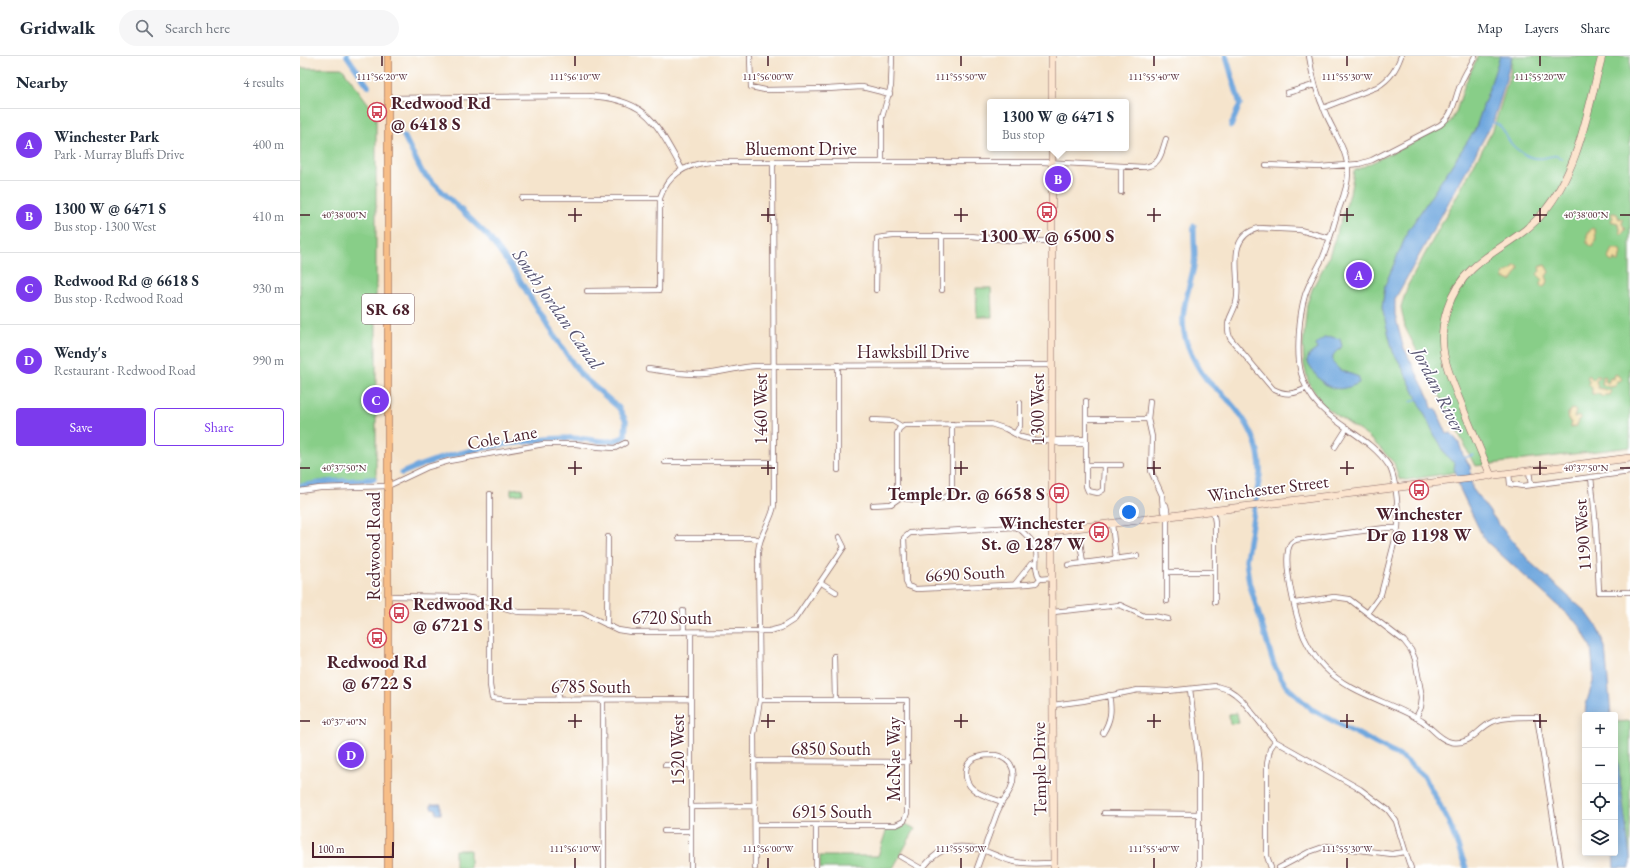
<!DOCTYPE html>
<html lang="en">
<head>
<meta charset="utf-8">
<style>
  body { margin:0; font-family:"EB Garamond",serif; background:#f6f6f7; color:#1f2937 }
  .controls { position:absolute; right:12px; bottom:12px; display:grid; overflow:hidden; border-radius:4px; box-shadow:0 2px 10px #0003 }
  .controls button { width:36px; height:36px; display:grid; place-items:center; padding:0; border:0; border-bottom:1px solid #e0e1e3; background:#fff; color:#1f2937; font:20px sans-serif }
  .scale { position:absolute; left:12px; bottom:10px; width:82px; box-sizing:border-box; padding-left:4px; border:2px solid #4a1f2b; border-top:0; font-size:11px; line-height:14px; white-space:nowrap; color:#4a1f2b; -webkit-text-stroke:3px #fff; paint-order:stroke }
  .you { position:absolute; left:829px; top:456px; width:14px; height:14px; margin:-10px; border:3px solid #fff; border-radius:50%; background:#1a73e8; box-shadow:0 0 0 6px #1a73e833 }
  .badge { display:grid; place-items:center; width:26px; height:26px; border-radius:50%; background:#7c3aed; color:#fff; font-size:13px; font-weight:700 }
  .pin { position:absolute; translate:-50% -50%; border:2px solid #fff; box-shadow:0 1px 4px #0006 }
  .popup { position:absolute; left:687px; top:43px; width:142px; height:52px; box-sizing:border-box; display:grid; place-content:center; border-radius:4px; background:#fff; filter:drop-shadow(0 1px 3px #0005); font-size:13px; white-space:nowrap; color:#747a83 }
  .popup b { font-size:15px; color:#1f2937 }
  .popup::after { content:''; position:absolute; left:50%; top:100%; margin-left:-8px; border:8px solid transparent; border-top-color:#fff }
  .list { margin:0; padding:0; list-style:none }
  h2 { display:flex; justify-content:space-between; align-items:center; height:52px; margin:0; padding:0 16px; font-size:17px }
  h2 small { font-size:13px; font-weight:400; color:#747a83 }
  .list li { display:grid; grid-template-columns:26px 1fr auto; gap:12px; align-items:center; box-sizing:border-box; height:72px; padding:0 16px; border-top:1px solid #e0e1e3 }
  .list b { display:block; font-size:15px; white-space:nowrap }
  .list p { margin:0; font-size:13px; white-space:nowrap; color:#747a83 }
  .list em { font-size:13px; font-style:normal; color:#747a83 }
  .actions { display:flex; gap:8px; padding:12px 16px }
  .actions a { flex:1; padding:9px 0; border:1px solid #7c3aed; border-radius:4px; text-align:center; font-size:14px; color:#7c3aed }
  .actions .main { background:#7c3aed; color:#fff }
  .icon { flex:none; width:22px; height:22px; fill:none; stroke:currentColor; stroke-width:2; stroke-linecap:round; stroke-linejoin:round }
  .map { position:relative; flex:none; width:1330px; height:812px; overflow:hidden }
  header { display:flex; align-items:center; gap:24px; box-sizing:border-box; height:56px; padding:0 20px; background:#fff; border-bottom:1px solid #e0e1e3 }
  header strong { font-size:19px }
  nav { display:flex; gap:22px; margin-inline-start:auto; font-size:14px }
  .search { width:280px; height:36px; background:#f6f6f7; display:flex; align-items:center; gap:10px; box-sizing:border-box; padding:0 14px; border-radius:22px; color:#747a83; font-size:15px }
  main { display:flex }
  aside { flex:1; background:#fff }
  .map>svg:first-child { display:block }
  .green { fill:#88ce88; stroke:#69765a }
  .sand { fill:#eeda9e; stroke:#9c7c64 }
  .water { fill:#70a7de; stroke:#5d6384 }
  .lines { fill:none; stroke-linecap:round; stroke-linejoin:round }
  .stream { stroke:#70a7de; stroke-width:1.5 }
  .canal { stroke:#70a7de; stroke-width:5.5 }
  .street-casing { stroke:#866463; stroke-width:6 }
  .secondary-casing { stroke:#866463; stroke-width:8 }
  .primary-casing { stroke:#866463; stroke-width:8 }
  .street { stroke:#fff; stroke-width:4.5 }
  .secondary { stroke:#fce5cf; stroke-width:7 }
  .primary { stroke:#f7be88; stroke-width:7 }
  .ticks { fill:none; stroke:#4a1f2b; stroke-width:1.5 }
  .labels { text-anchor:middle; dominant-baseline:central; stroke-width:3.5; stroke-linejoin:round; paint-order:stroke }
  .shield { fill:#fff; stroke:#80626b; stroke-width:1 }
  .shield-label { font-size:17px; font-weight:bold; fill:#4a1f2b }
  .poi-label { font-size:18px; font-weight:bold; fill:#4a1f2b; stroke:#fff }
  .street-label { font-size:18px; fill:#4a1f2b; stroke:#fff }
  .water-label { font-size:19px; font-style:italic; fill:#595573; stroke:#fff }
  .ticks-label { font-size:10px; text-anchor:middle; fill:#4a1f2b; stroke:#fff; stroke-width:3.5; stroke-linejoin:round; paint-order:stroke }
</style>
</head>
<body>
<header>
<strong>Gridwalk</strong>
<div class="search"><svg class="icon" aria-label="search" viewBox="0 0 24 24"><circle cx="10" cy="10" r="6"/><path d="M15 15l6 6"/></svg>Search here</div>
<nav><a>Map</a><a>Layers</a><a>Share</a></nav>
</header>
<main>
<aside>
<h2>Nearby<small>4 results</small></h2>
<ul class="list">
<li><span class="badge">A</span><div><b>Winchester Park</b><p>Park · Murray Bluffs Drive</p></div><em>400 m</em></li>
<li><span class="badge">B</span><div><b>1300 W @ 6471 S</b><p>Bus stop · 1300 West</p></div><em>410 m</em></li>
<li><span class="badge">C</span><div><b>Redwood Rd @ 6618 S</b><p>Bus stop · Redwood Road</p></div><em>930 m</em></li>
<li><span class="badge">D</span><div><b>Wendy's</b><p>Restaurant · Redwood Road</p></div><em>990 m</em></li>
</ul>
<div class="actions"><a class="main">Save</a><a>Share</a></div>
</aside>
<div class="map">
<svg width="1330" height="812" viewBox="0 0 1330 812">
  <rect width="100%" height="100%" fill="#fff"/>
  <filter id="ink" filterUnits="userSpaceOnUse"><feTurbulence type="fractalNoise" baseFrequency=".025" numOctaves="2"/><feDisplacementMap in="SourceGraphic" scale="8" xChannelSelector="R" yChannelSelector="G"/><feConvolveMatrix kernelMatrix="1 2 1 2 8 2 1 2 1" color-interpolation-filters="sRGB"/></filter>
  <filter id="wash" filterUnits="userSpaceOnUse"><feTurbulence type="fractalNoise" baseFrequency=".012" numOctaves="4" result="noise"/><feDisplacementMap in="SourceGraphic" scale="16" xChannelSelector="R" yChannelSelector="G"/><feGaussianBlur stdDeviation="0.9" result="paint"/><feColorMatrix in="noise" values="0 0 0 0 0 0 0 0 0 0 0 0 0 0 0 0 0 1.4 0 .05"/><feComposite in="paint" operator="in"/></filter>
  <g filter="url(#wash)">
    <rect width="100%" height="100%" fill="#f5e4cc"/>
    <!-- green -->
    <path class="green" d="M1178,0H1202L1181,67L1089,238L1094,282L1162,415L1107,424L1099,423L1094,407L1080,392L1067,380L1025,351L1009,328L1004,309L1003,290L1007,248L1013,231L1028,203L1050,138L1054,115L1121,83L1144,71L1151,65L1156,56L1165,28Z
      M1212,0H1330V391L1175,410L1105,271L1101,251L1108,229L1193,74L1210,19Z
      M0,12H42L76,58V421L26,424L0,428Z
      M676,232H691L692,261H677Z
      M222,432L223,438L211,439V433Z
      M937,657L939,667L930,668L929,658Z
      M1330,665V805L1315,688V666Z
      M606,768L615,773L593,812H520V800H578L587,772H601Z
      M155,794H170V812H155Z"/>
    <!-- sand -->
    <path class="sand" d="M1313,157L1317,158L1319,163L1321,162L1323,164L1322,168L1326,173L1322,178L1320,177V172L1317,167L1311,165L1313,161L1311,158Z
      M1292,172L1295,174L1296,185L1292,191L1287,187V179Z
      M1313,193H1318L1321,195L1319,206H1317L1315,203L1314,206H1312L1308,203Z
      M1245,209L1249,216L1246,220L1248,225L1244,231H1241L1240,227L1243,224L1237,218L1240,215L1239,211Z
      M1214,210H1218L1219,213L1211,225L1203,222L1204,217L1212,214Z
      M1316,318L1322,323L1320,325H1317L1316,330L1310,331L1302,329L1303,320L1306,321L1305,325L1308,327L1310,322L1313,323V320Z
      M1289,319L1293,324L1296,320H1299V322L1296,325L1298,332L1311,335L1310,339H1305L1303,341L1298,338H1292V332L1289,329V325L1287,322Z
      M1273,353L1276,355L1274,362L1279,360L1281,362L1278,364L1277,370L1271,372L1270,370L1271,366L1269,365L1268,358L1270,354Z"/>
    <!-- water -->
    <path class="water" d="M1200,0H1212L1203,35L1193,66L1095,243V259L1103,290L1130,344L1132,352L1136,353L1147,378L1151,377L1159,387L1163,399L1170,410L1172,432L1201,471L1231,507L1287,557L1297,571L1305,591L1311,659H1285L1286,648L1293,626V611L1291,592L1280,570L1187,486L1182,479L1159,431L1157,419L1154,413L1155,407C1144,402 1142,388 1135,380L1101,309L1093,296L1082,252L1085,229L1108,175L1175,74Z
      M1032,281L1040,283L1042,290L1040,293C1034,296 1032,300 1033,307L1040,314L1059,321V327C1031,341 1021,328 1007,305L1009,299L1017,293L1016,289L1024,282Z
      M1315,683L1330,802V812H1314L1313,797H1315Z
      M131,748H141V758H136V753L131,752Z"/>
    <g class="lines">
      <!-- stream -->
      <path class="stream" d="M1192,66C1202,69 1204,75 1208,83C1211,89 1219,95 1224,98C1229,101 1237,103 1243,102C1251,101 1255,97 1263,103
        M1111,346L1118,342
        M1164,402L1173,399"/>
      <!-- canal -->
      <path class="canal" d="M47,0L68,30
        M926,0L940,48L931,70
        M894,170C893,183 896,197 894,209C889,238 876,260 888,290C892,301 900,315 907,324C914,332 923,337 929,345C949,367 961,389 960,418L946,504L949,526L974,609L986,630L1011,653L1103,702L1124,720L1148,764L1166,812
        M102,417C143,398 188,390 232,385C244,383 257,382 269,382C288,381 309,391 325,380L326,365L319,352L281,319L250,274L215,216L188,180L122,116L104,80
        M0,430L29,426L74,423"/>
    </g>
  </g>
  <g filter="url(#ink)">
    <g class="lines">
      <defs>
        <path id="street" d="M450,0L451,31L465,34L527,33L562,31L590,38
          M1009,0C1012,20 1017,39 1026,58C1034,77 1048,95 1048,117C1048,131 1042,144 1037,158C1033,172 1029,187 1023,201C1017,214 1009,226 1005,239C999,259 996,298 1001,317C1013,366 1064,372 1089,410C1096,420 1099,459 1098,472L1081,538L1068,556
          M987,37L1014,29
          M87,42L286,40C347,42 355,65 382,113
          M1023,52L1077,31C1090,23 1096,14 1101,0
          M582,106V61L591,30L592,0
          M966,109L1020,111L1059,108L1072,104L1140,69C1155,58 1154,41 1162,25C1165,17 1171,9 1175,0
          M821,111V136
          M222,142H360
          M642,180V234
          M576,234L577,182L593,180H671L716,185H752
          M287,235L359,234L360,142C368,118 386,108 410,106H743L844,111C861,109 861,97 866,83
          M538,309V414
          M348,313C367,316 385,319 404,318C421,317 438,311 455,310L752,309
          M1007,332C995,338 986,340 973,333L930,282C923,262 936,258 937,241C940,216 925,181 959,172L1000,174L1029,182
          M786,345V430L788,435L798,437L803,434L804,409
          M850,345L848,363L852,381L851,415L862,439L863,455L866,460
          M786,363H848
          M572,364L593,365L601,370
          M715,378L720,370V347
          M752,385L761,388H786
          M1035,391L1047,372
          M365,406H474
          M786,409H821
          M1229,415L1231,429
          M1209,417L1210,428L1223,430L1330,416
          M1291,421L1296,470L1299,536H1330
          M0,435L20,432L88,430L128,411L149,405L244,388H276L299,391L315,392L325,387
          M190,438V629L192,642L208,644L391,643
          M601,441L597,433V378L599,373L604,369L691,368L706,373L721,381L737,385L786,383
          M601,441C607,445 639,444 646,441C650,439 651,434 652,430V368
          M863,446L866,449L867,454V545
          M573,449L591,448L601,441
          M913,454L915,466V546
          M812,468L816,503
          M1098,472H1085L1002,483C998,483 994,484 991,487C980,502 997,564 1004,581C1009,592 1016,603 1024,611C1050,638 1091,646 1122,665C1131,671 1140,684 1151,686C1171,690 1177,673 1192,666C1203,660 1225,661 1237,661L1261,812
          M379,482H452L460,484
          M780,485L783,507
          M768,509L837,500
          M867,516H915
          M740,523L736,527L728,528L616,533L608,530L606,526L604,482L610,477L715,471C720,472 723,476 727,480C745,496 730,506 740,523L752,522
          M520,526L536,536
          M715,528L731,508L736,507
          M88,540L163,541L176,543L218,556L283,557L318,574L331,576L469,575L481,572L495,563L538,500L544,491L539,481
          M995,547L1034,541L1049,543L1104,585L1111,594L1115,603L1122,641L1121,651L1116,662
          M383,555L384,576
          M753,556L820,549L844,560H854L868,563
          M307,569L308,481
          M391,576V812
          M534,600L535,644
          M257,628L258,644
          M890,633L899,708V812
          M303,644L304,812
          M753,649L783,645L838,634L868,635L916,630L929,634L935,638L942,644L975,685L1060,733L1088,754L1096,765L1109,807L1111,812
          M803,677C811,664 812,654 809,639
          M695,699C721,705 716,730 702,746C692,742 681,740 673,733C664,726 663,709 673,703C680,699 687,699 695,699Z
          M454,705L608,706
          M365,709H391
          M391,751L455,750
          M804,757L899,758
          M455,769H596L604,765L607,757V644H460
          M364,775H391
          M601,801L620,812
          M455,812L454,678L460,644L458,496C459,478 472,465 474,449L473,107
          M516,812V769
          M623,812C641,788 661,787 688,796C696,799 703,803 711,805C725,809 740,807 754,807
          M677,812L697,757L702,746
          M971,812L967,800V708L970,693L975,685
          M979,812L1009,796L1026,790L1092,798L1105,796"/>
        <path id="secondary" d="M752,0V46
          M752,92V522L754,812
          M1191,420C1182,398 1173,377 1164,355C1157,337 1148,318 1144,299C1138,268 1150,234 1172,213C1194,192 1223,181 1243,157C1279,115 1288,52 1302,0
          M752,475L1330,402"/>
        <path id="primary" d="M88,0V812"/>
      </defs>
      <!-- street casing -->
      <use href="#street" class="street-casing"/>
      <!-- secondary casing -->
      <use href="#secondary" class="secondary-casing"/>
      <!-- primary casing -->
      <use href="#primary" class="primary-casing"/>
      <!-- street -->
      <use href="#street" class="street"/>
      <!-- secondary -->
      <use href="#secondary" class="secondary"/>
      <!-- primary -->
      <use href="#primary" class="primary"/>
    </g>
  </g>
  <!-- ticks -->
  <path class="ticks" d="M82,0V10M275,0V10M468,0V10M661,0V10M854,0V10M1047,0V10M1240,0V10M275,152V166M468,152V166M661,152V166M854,152V166M1047,152V166M1240,152V166M0,159H10M268,159H282M461,159H475M654,159H668M847,159H861M1040,159H1054M1233,159H1247M1320,159H1330M275,405V419M468,405V419M661,405V419M854,405V419M1047,405V419M1240,405V419M0,412H10M268,412H282M461,412H475M654,412H668M847,412H861M1040,412H1054M1233,412H1247M1320,412H1330M275,658V672M468,658V672M661,658V672M854,658V672M1047,658V672M1240,658V672M0,665H10M268,665H282M461,665H475M654,665H668M847,665H861M1040,665H1054M1233,665H1247M275,802V812M468,802V812M661,802V812M854,802V812M1047,802V812"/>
  <!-- icons -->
  <defs>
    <symbol id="bus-ring" viewBox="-11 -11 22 22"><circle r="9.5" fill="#fff" stroke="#d1495b" stroke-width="1.5"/><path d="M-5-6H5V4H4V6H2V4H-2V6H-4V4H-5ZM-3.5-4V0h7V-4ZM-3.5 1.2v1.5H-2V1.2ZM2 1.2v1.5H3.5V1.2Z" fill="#d1495b"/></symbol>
  </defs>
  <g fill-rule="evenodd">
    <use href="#bus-ring" x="66" y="45" width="22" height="22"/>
    <use href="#bus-ring" x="736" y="145" width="22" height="22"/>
    <use href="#bus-ring" x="1108" y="423" width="22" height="22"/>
    <use href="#bus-ring" x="748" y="426" width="22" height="22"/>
    <use href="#bus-ring" x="788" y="465" width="22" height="22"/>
    <use href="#bus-ring" x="88" y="546" width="22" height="22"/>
    <use href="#bus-ring" x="66" y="571" width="22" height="22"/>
  </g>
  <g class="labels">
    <!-- shield labels -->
    <rect class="shield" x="62" y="238" width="52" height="30" rx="3"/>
    <g class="shield-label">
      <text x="88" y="253">SR 68</text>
    </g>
    <!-- poi labels -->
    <g class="poi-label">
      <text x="91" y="46" text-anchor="start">Redwood Rd<tspan x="91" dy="21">@ 6418 S</tspan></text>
      <text x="747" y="179">1300 W @ 6500 S</text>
      <text x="745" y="437" text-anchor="end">Temple Dr. @ 6658 S</text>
      <text x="1119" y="457">Winchester<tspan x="1119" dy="21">Dr @ 1198 W</tspan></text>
      <text x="785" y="466" text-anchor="end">Winchester<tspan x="785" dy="21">St. @ 1287 W</tspan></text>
      <text x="113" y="547" text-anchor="start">Redwood Rd<tspan x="113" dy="21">@ 6721 S</tspan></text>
      <text x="77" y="605">Redwood Rd<tspan x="77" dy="21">@ 6722 S</tspan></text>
    </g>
    <!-- street labels -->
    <g class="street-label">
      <text x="501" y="92">Bluemont Drive</text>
      <text x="613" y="295">Hawksbill Drive</text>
      <text transform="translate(460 353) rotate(-90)">1460 West</text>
      <text transform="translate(737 353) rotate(-90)">1300 West</text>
      <text transform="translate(202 381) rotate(-10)">Cole Lane</text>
      <text transform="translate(968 432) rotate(-7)">Winchester Street</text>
      <text transform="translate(1282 479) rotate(-94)">1190 West</text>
      <text transform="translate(73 490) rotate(-90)">Redwood Road</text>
      <text transform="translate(665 517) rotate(-3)">6690 South</text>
      <text x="372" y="561">6720 South</text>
      <text x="291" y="630">6785 South</text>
      <text x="531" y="692">6850 South</text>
      <text transform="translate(377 694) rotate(-90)">1520 West</text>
      <text transform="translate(593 703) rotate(-90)">McNae Way</text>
      <text transform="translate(739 713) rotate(-91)">Temple Drive</text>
      <text x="532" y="755">6915 South</text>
    </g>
    <!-- water labels -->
    <g class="water-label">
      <text transform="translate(258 253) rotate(55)">South Jordan Canal</text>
      <text transform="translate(1139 334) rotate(63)">Jordan River</text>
    </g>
  </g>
  <g class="ticks-label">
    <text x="82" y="24">111°56'20"W</text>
    <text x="275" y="24">111°56'10"W</text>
    <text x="468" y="24">111°56'00"W</text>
    <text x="661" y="24">111°55'50"W</text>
    <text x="854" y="24">111°55'40"W</text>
    <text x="1047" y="24">111°55'30"W</text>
    <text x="1240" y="24">111°55'20"W</text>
    <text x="44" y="162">40°38'00"N</text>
    <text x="1286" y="162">40°38'00"N</text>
    <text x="44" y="415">40°37'50"N</text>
    <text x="1286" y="415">40°37'50"N</text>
    <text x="44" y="669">40°37'40"N</text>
    <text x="275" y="796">111°56'10"W</text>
    <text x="468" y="796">111°56'00"W</text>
    <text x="661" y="796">111°55'50"W</text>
    <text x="854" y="796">111°55'40"W</text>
    <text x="1047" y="796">111°55'30"W</text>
  </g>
</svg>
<div class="controls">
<button>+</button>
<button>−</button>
<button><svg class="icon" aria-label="locate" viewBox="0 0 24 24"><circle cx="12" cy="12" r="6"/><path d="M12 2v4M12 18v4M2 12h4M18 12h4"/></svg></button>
<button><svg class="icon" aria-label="layers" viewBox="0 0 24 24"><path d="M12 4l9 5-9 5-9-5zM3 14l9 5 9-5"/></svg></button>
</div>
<div class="scale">100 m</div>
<div class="you"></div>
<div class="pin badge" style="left:1059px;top:219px">A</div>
<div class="pin badge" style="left:758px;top:123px">B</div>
<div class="popup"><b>1300 W @ 6471 S</b>Bus stop</div>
<div class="pin badge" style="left:76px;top:344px">C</div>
<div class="pin badge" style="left:51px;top:699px">D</div>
</div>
</main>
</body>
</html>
